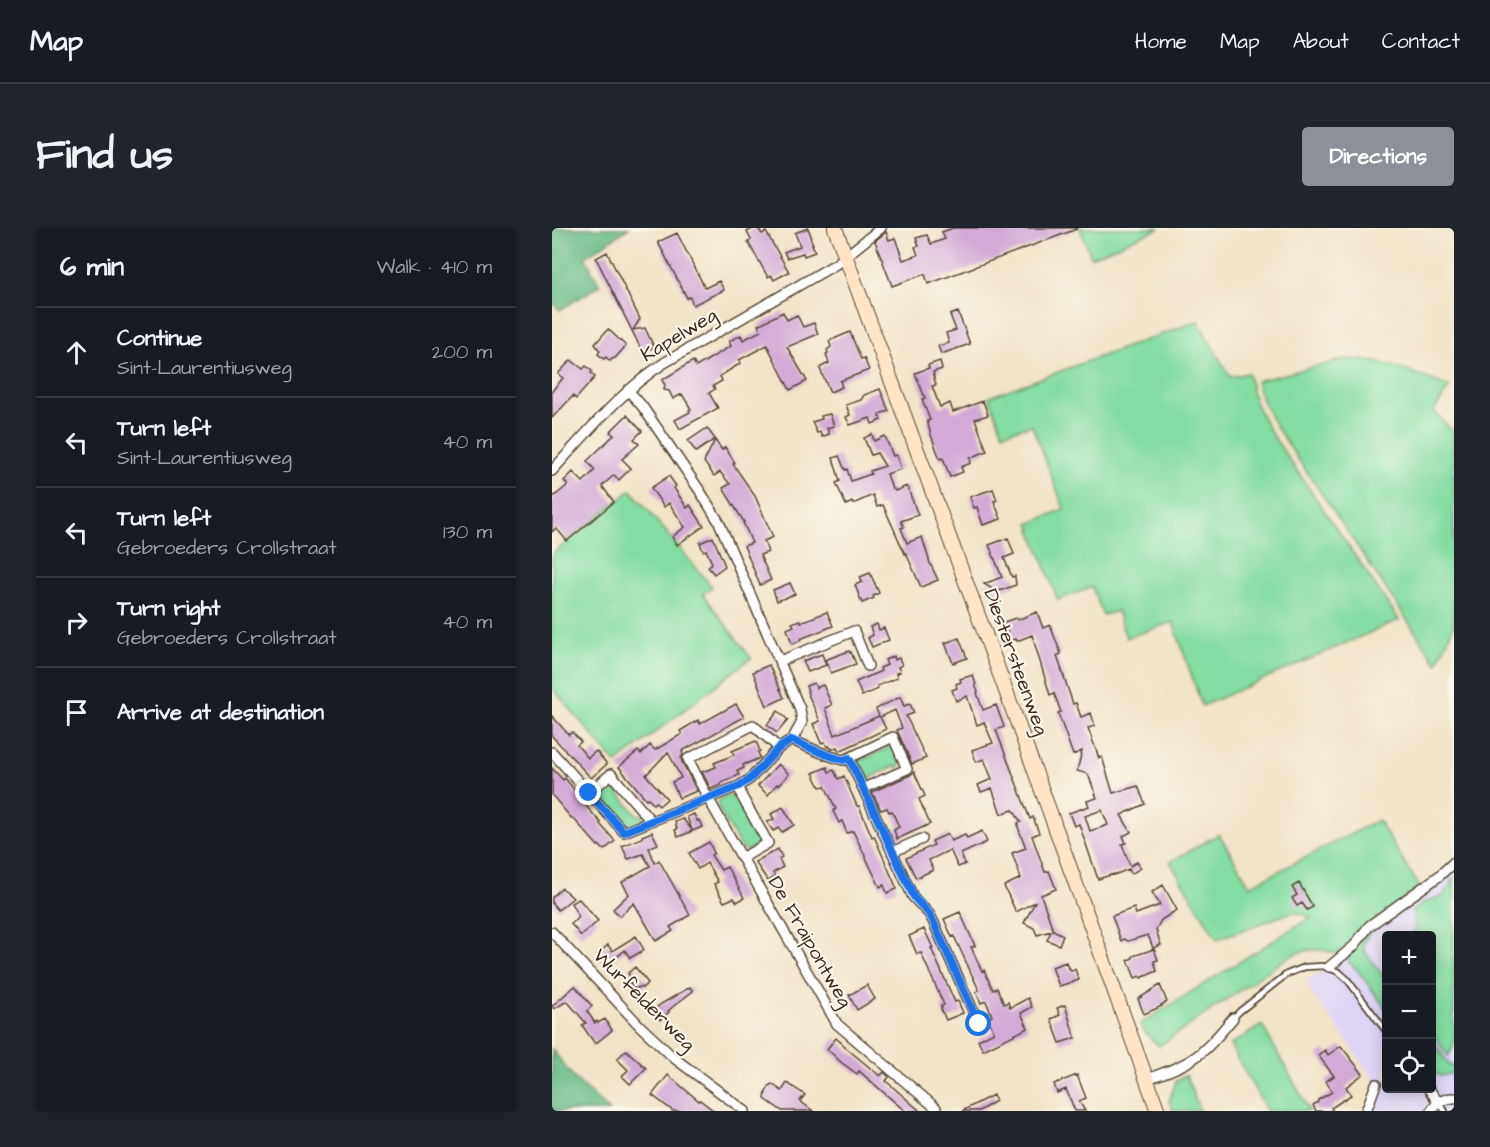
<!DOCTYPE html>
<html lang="en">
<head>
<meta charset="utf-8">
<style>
  body { margin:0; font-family:"Architects Daughter",sans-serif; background:#20242c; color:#f1f3f6 }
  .controls { position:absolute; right:18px; bottom:18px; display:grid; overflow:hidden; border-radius:6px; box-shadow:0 3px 15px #0003 }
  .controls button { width:54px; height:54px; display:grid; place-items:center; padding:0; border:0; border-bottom:2px solid #363941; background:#171b24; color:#f1f3f6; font:30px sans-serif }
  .stop { position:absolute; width:18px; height:18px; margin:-14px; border:4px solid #1a73e8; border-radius:50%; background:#fff }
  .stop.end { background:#1a73e8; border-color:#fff; box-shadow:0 2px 6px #0008 }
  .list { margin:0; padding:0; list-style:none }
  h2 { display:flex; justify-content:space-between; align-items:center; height:78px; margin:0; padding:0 24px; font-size:26px }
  h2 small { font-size:20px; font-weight:400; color:#9ea1a6 }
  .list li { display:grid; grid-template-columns:39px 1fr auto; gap:18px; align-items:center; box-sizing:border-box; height:90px; padding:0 24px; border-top:2px solid #363941 }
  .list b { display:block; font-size:22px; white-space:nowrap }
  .list p { margin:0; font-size:20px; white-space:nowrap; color:#9ea1a6 }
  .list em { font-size:20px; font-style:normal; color:#9ea1a6 }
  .icon { flex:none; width:33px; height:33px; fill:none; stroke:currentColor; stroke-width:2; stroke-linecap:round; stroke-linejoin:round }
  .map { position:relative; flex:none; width:902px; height:883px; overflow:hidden; border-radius:6px }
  header { display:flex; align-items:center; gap:36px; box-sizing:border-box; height:84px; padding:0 30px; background:#171b24; border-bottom:2px solid #363941 }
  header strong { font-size:28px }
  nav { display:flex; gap:33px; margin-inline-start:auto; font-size:21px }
  .intro { display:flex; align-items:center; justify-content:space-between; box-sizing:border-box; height:144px; padding:0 36px }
  h1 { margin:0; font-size:42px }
  .button { padding:15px 27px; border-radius:6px; background:#8c9099; color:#fff; font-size:21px; font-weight:700 }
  main { display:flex; gap:36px; padding:0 36px }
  aside { flex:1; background:#171b24; border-radius:6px; box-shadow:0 3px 15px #0003 }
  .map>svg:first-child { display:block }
  .built { fill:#ded5f5; fill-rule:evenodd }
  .green { fill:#83dda3; stroke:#5f8460; stroke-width:1.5 }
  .forest { fill:#6abc89; stroke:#527354; stroke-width:1.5 }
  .building { fill:#d2aad6; fill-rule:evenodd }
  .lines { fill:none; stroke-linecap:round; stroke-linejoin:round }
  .lane-casing { stroke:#564637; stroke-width:8 }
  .street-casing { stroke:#564637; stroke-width:12 }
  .secondary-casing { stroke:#564637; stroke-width:16 }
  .lane { stroke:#fff; stroke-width:4.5 }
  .street { stroke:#fff; stroke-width:9 }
  .secondary { stroke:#ffe4c6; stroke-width:14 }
  .route { stroke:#1a73e8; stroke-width:8 }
  .labels { text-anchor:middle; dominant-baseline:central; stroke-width:4.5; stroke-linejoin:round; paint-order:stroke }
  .street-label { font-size:20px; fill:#3b2a1e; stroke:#fbf7ec }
</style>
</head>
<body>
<header>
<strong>Map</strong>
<nav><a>Home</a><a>Map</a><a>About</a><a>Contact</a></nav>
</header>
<div class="intro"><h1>Find us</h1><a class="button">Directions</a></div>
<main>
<aside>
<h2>6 min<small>Walk · 410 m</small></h2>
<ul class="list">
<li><svg class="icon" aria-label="ahead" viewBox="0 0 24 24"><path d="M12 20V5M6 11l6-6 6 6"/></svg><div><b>Continue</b><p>Sint-Laurentiusweg</p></div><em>200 m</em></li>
<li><svg class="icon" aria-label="left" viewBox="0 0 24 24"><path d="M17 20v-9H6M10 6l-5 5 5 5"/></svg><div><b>Turn left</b><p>Sint-Laurentiusweg</p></div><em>40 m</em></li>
<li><svg class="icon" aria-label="left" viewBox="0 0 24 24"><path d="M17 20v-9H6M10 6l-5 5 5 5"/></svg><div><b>Turn left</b><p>Gebroeders Crollstraat</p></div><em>130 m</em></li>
<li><svg class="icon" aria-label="right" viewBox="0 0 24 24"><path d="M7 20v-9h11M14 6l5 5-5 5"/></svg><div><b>Turn right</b><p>Gebroeders Crollstraat</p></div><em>40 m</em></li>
<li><svg class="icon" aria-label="arrive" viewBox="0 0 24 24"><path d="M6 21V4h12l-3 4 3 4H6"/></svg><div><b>Arrive at destination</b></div></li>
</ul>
</aside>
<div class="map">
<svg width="902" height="883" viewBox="0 0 902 883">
  <rect width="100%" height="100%" fill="#fbf7ec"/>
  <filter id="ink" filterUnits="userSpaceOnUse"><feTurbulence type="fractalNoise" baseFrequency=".0167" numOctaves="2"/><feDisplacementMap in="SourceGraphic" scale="12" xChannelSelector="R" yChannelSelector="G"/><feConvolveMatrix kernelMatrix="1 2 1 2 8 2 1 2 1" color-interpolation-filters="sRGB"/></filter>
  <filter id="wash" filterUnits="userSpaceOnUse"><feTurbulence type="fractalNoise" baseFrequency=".008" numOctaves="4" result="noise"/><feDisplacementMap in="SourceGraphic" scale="24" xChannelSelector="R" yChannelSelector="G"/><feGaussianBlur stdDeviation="1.35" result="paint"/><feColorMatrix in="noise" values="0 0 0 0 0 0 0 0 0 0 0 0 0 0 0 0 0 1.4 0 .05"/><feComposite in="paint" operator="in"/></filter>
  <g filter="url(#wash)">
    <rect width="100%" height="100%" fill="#f1e3c7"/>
    <!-- built -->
    <path class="built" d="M902,639V883H818L827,857L757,761L756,751L776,741L814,705ZM834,708H880V860H834Z"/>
    <!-- green -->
    <path class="green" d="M528,0H608L539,29Z
      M646,93L678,149L696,145L703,174L717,202L847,392L650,478L621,394L574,410L565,383L551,387L540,359L506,372L477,296L512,281L480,197L451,205L437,169Z
      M795,131C833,132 863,145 897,159L882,183L902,205V397L885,436L725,200L711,174L704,153Z
      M79,262L160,359L151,366L199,430L64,535L0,460V326Z
      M336,515L343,520L349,535L347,540L342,538L320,549L318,553L313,552L305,536L307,529L312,531L334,521Z
      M58,553L61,554V559L84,586L91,587L92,592C83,596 76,600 68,595V588L50,569L45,568V562L55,554Z
      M175,567L185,569L209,612V614L195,623L189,620L166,579C165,571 169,570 175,567Z
      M826,592L867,658L797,718L784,726C768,719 750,721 735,730L607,818L595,807L588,796L759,689L741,684L665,711L618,634L667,606L698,658Z
      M902,638V642L874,667L818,704L813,712L811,721L834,752V781L807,744L795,732L796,728L814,704Z
      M902,650V818L896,828L880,804V708L858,707C867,702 863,692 860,683L873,674L891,668Z
      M710,797L758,883H715L678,817Z
      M880,812L898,838H902V845L888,848L880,843Z
      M634,847L648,883H621L617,873L624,853Z"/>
    <!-- forest -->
    <path class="forest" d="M0,0H77L33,29L48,57L8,82L0,74Z
      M0,821L22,850L58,883H0Z"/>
    <g id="blocks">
      <!-- building -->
      <path class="building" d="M202,0H206L210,6L214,4L237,44L222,52L219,47L216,49L196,14L199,12L195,4Z
        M256,0L259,8L258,9L261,16H260L263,24L252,28L251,25L235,30L232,24L248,18L243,5Z
        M401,0H525V1L376,56L373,46L340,58L323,13L334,4L337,12L343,10L351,32L366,27L363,19L367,18L364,10L375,7L379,16L393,11L390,4Z
        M125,5L153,60L167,53L172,62L141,77L138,69L135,70L106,14Z
        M55,24L88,91L81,102L93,100L102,119L91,125L44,30Z
        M231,84L235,92L245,87L251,99L262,95L266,106L235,119L255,153L238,162L215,117L187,132L189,135L168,148L170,153L161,158L163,161L157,165L166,180L128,201L123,192L138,184L137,182L139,181L130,166L121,171L117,163L112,162L113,157L110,152L141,133L144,139L179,118L177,113L189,107L191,112L209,103L206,97Z
        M406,84L418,116L389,126L386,118L397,115L394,105L404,102L398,87Z
        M56,101L74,118L63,130L60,131L58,133L54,129L52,131L46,126L48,123L43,116Z
        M298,104L309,131L312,130L317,142L288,153L290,159L278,164L268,141L269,139L277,135L274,126L276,125L275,122L279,119L277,113Z
        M19,132L31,141L34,138L40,143L39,145L43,149L24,171L21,168L0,190V163L11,150L6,146Z
        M388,133L390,141L381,144L382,147H381L384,157L380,158L388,179L398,175L401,184L431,173L436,187L423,191L435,223L418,230L419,235L409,239L411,244L398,249L391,230L388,231L379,207L375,193L378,192L370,171L373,170L363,145L377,140L376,137Z
        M328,161L337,183L327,186L329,192L320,196L318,190L298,197L294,189L298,187L294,177L309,172L312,167Z
        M278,186L282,198L275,200L277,206L270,209L268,204L265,205L260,194L270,191L269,188Z
        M75,187L90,203L82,211L87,216L70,231L79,240L67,252L62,247L50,258L62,274L15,313L4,300L0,304V270L16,257L12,253L21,244L31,254L43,242L35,233L62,207L58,204Z
        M155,200L163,211L144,224L136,213Z
        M320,206L322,213L333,208L341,228L344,227L349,241L335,246L340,261H342L343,263L355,258L366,287L349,293L352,299L349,300L355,315L370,309L378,335L386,352L369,359L354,325L353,326L331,277L325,279L321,267L301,276L300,274L294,277L284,255L288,253L281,230L287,228L293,242L295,241L299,253L319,246L318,243L333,238L325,225L319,227L312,210Z
        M163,212L170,222L173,219L183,235L181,236L203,268L221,309L212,313L216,324L208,327L219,352L208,357L192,318L200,315L191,294H192L171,260L178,256L168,244L162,248L152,234Z
        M117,248L124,258L122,260L135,280L138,277L152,298L125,317L120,309L133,299L117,275L112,279L99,260Z
        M441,261L445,272L442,273L449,291L431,297L425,279L422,280L418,269Z
        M161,309L173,338L162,346L156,339L160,335L154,322L151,323L148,315Z
        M456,310L462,326L452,330L460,349L463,348L464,357L447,363L446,361L441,363L439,360L432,356L450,349L437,317Z
        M318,345L327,365L321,368L322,370L310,375L303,357L310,354L308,349Z
        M238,355L243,366L225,373L221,362Z
        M275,384L281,398L248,411V413L240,416L235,401L242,398L240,395L248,392L249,394Z
        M485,384L491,400L498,397L509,426L505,428L521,476L524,475L529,489L539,485L543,498L536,500L547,530L550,529L561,565L586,558L593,576L569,587L579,604L571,608L574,615L570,616L578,638L585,634L589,640L579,646L577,641L562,647V646L546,651L527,596L522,598L517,585L537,578L535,573L545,570L536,546L525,543L530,523L521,527L506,485L509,484L502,465L498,467L480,407L465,413L464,411L458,413L452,394L464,390L465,392ZM550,582L556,597L538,603L533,588Z
        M325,396L327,402L332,400L337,412L320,419L316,410L321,407L318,399Z
        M407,410L415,430L401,435L393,415Z
        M297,423L298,425L299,424L304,436L279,445L273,432Z
        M270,426L274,437L256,444L251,433Z
        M342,428L343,432L347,430L350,437L346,439L348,444L344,445L345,450L325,458L326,461L310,468L304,454L329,443L328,440L335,437L333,432Z
        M217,437L232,470L215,478L201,444Z
        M421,447L424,457H423L426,464L425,465L431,482L444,477L452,499L444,502L478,591L481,589L487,605L480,608L493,644L497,643L504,661L489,667L501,702L511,707L507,717L495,712L499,703L485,707L482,700L472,695L483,674L464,684L452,658L469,650L460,625L474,620L466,599V595L469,594L461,582L449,586L440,560L429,564L426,557L440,551L432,531L424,534L420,522L441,515L432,494L425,497L415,468L404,473L400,462L405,460L404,456L409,454L408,451Z
        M262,455L264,460L271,457L280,477L273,480L283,507L327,488L324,481L348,469L352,478L358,476L362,485L354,488L374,530L360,536L345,502L350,500L343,482L328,489L334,501L296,519L287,523L285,519L280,521L277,518L275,519L273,514L269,515L261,496L268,493L255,464L256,463L254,458Z
        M184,476L192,489L130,523L131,526L129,530L130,534L145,563L127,570L120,554L129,550L116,524L94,547L115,571L107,578L104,574L101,576L96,570L94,571L67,539L86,523L89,526L98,517L103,522L130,506L128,503L146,492L148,496Z
        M226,483L236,492L225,505L215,497Z
        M0,488L17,507L20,504L29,514L25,517L36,530L44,523L55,536L39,550L0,508Z
        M204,513L208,523L206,524L208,530L191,537L192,540L185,543L187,547L169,555V557L159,561L150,544L164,539L162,535L182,527L180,523Z
        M226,536L237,546L227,557L225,556L216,567L206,558Z
        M275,539L277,544L282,542L286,551L292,548L305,578H307L320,609L322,608L345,661L335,665L332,657L328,659L301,603L295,605L290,593L287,595L281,583L284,581L273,558L268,559L261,545Z
        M0,540L11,552L13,550L21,560L36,577L34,578L49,595L48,596L63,613L52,622L47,617L46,618L21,590L20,591L0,567Z
        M362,544L373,568L367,571L378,596L345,611L342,602L347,599L340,583L337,584L335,580L329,582L320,564L358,547Z
        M231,579L242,597L230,604L227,600L221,603L215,594L222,591L219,586Z
        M142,586L145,593L147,592L150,599L126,609L123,602L125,601L123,594L131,591L140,602L135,589Z
        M430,603L435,614L409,626L413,636L406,639L398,622L377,632L381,642L364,650L354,630L382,617L380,613L396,606L399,613L413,607L415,610Z
        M100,604L106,616L97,620L103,635L107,632L138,687L118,699L121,703L104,713L82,675L68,688L61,681L77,666L70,654L98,638L91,626L76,631L70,618L90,610V608Z
        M157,614L162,625L159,627L169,642L175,639L190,666L192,670L185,674L182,670L172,674L162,656L166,654L155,635L146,641L137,625Z
        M226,621L230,629L227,631L231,639L221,645L223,649L216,653L203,634Z
        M747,655L761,679L755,682L750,675L745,678L740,670L745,667L740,659Z
        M611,657L625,682L609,692L604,702L609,717L601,720L596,707L576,713L572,711L569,713L560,688L582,680L584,686L608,677L600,664Z
        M10,660L21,670L6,682L0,675V669Z
        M27,671L46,693L29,708L19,696L27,689L19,675Z
        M408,684L423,718L419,719L430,743L432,742L441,762L445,760L452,776L456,774L458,780L476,770L480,779L469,785L476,800L431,822L426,812L442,804L436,790L440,788L434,773L429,775L424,764L427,762L402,708L400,709L392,691Z
        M372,701L381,720H379L403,774L406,773L411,785L394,792L389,781L390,780L389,778L392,777L369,725L365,726L357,708Z
        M84,708L92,722L78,730L73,722L55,738L45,727L56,717L60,723Z
        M602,721L606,732L602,733L605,743L589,750L588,748L583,750L576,732L581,730V728Z
        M514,734L516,740L517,739L519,743L523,741L527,752L507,758L500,739Z
        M83,739L96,755L90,760L88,759L83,761L74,751L78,748L76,745Z
        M315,757L323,771L305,782L297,767Z
        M608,757L615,774L609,777L610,778L592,786L586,771Z
        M23,758L40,778L35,783L43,795L45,793L46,795L53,791L60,802L43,816L30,797L34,795L15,773L2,781L0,778Z
        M138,759L141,763L124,776L116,783L117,784L108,792L100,783L109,776Z
        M513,777L523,810L508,815L499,791L508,787L505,780Z
        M284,810L293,818V819L328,848L332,844L337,849L334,853L368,883H353L307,843L305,846L290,835L275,821Z
        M789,818L811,846L794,859L799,867L779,880L781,883H764L761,877L766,874V872L780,864L774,853L782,848L766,827L773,822L776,827Z
        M74,822L94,840L78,856L70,848L76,842L65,831Z
        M116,847L147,873L148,872L162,883H121L100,867Z
        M525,847L534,870L527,873L533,883H523L514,861L505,865L502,856Z
        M235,855L253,867L248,873L261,883H230L213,871L214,864L218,857L220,856L230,863Z
        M441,867L444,873L427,883H410Z"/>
    </g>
  </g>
  <g filter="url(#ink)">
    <use href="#blocks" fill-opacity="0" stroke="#564637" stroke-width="1.5"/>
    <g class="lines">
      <defs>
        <path id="lane" d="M681,790L688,783L735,746L753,739L771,738L787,744L795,751L834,803
          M887,875L893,883"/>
        <path id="street" d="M0,243C35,205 68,164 112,135L284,36L329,0
          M228,433L302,403L316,438
          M240,512C257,520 273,527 291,532L297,530L361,669L378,687L381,693L427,796
          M0,524L72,604L187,558L198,551L227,520L240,512L250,494L248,481L167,294L148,263L90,178L76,162
          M297,530L341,509L355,541L312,560
          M187,558L190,569L216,615L190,630L156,570L136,531L201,497L227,520
          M37,565L59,546L99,593
          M340,624L370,611
          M190,630L285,796L384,880
          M0,704L88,798L122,830L193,883
          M777,739L802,718L817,698L887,648L902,634
          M595,851C611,845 628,840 642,830C657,820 669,804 681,790
          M876,860L887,875
          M814,883L824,856
          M879,883C884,875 892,870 902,870"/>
        <path id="secondary" d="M283,0L450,452L606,883"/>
      </defs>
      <!-- lane casing -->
      <use href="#lane" class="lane-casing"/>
      <!-- street casing -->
      <use href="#street" class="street-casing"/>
      <!-- secondary casing -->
      <use href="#secondary" class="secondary-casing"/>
      <!-- lane -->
      <use href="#lane" class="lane"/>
      <!-- street -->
      <use href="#street" class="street"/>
      <!-- secondary -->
      <use href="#secondary" class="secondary"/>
    </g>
  </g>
  <g class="lines" filter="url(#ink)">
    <!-- route -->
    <path class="route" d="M37,565L72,604L187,558L198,551L227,520L240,512C257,520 274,527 291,532L297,530L362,669L378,687L381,693L427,796"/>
  </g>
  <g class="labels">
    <!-- street labels -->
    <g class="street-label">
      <text transform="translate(127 107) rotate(-31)">Kapelweg</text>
      <text transform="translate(464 434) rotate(70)">Diestersteenweg</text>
      <text transform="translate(258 714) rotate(60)">De Fraipontweg</text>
      <text transform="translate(92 772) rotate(45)">Wurfelderweg</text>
    </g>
  </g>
</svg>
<div class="controls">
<button>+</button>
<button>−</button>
<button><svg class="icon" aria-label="locate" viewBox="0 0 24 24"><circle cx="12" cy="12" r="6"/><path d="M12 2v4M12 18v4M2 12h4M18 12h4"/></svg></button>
</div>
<div class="stop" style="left:427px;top:796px"></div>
<div class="stop end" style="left:37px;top:565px"></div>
</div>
</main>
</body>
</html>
